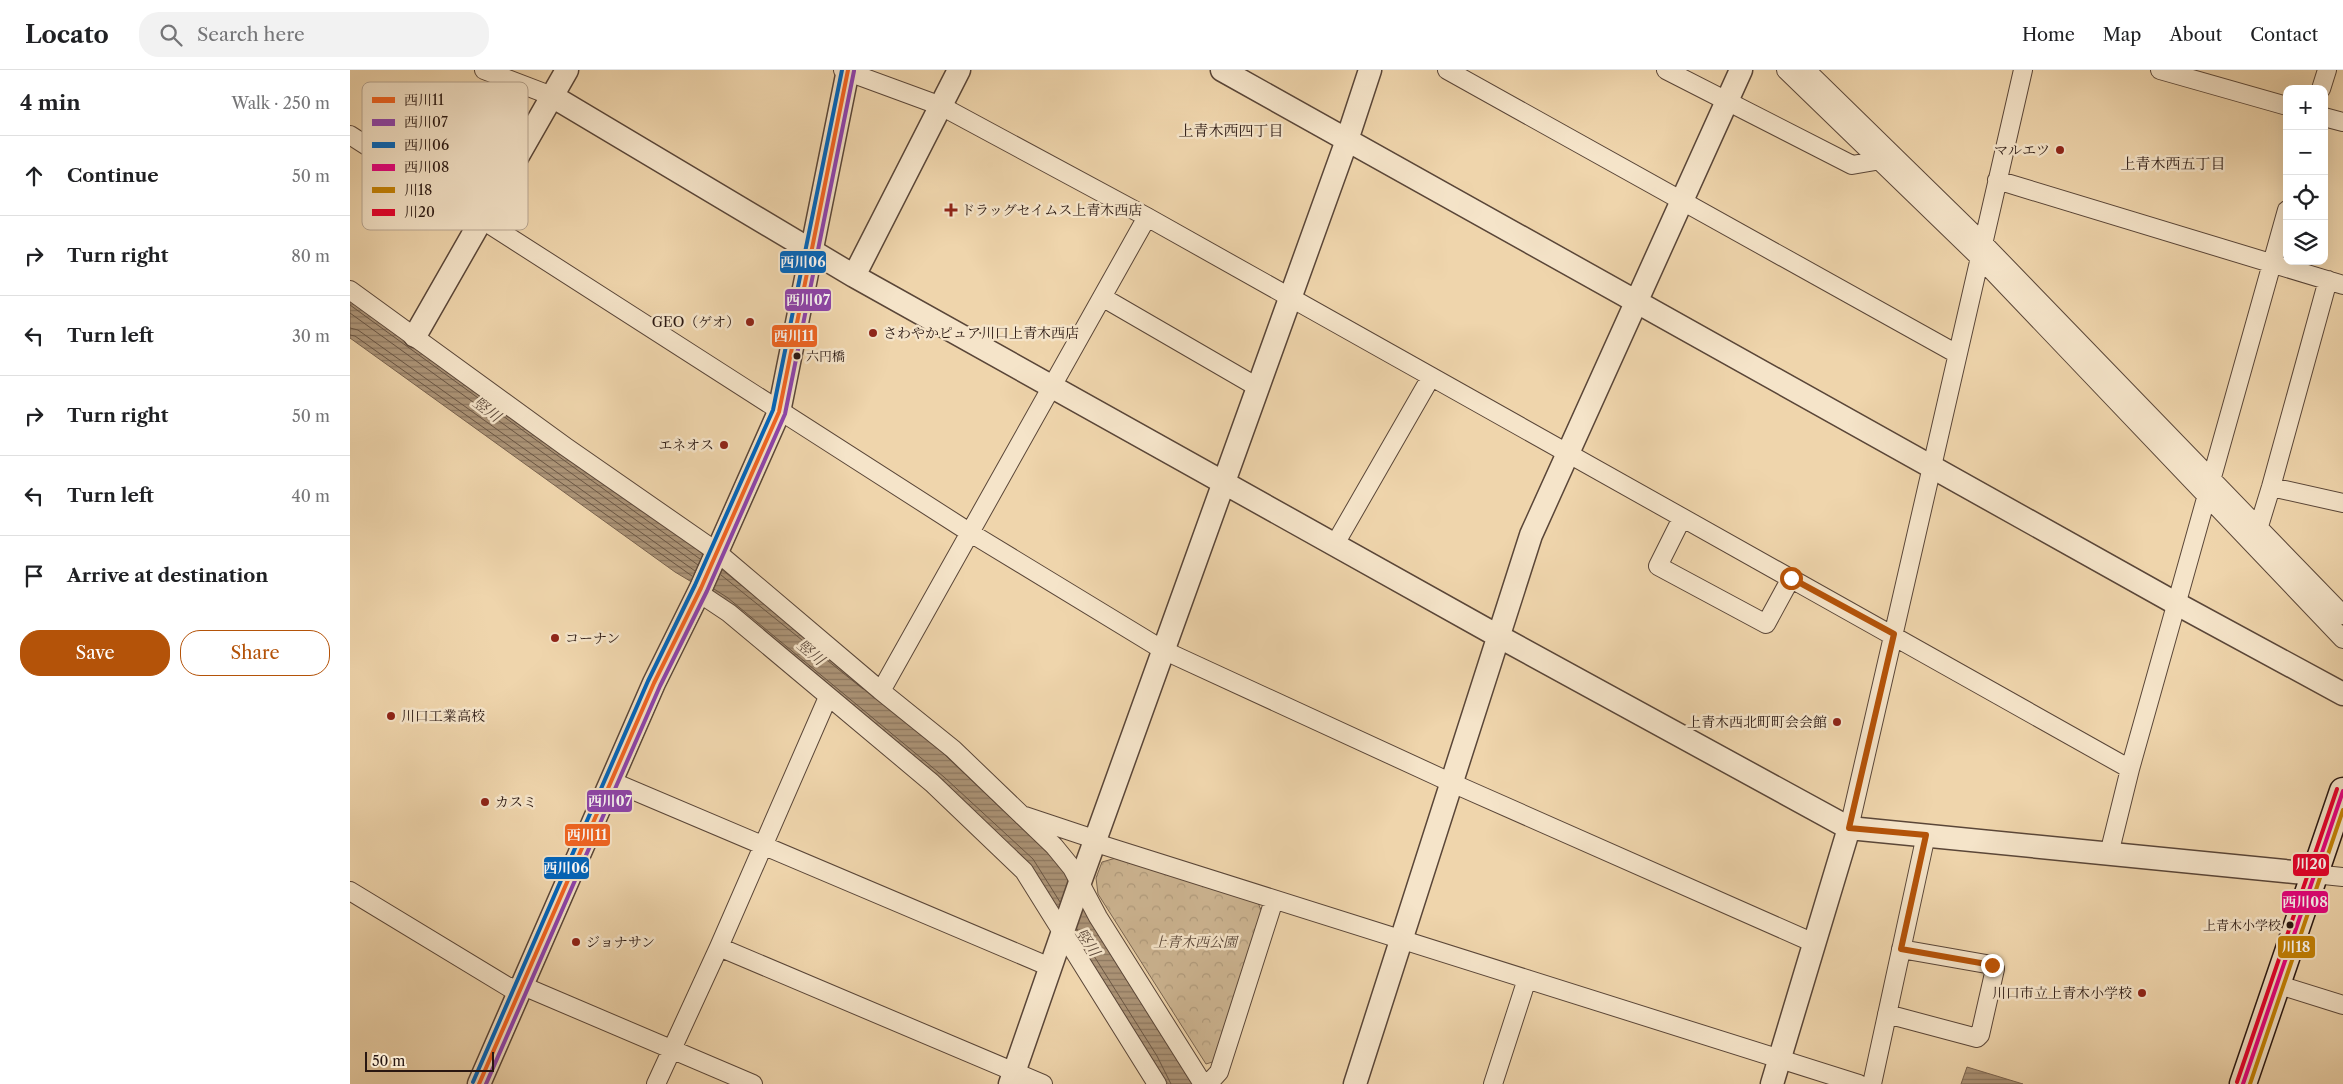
<!DOCTYPE html>
<html lang="en">
<head>
<meta charset="utf-8">
<style>
  body { margin:0; font-family:"Libre Caslon Text","Noto Serif JP",serif; background:#f2f2f2; color:#202124 }
  .controls { position:absolute; right:15px; top:15px; display:grid; overflow:hidden; border-radius:10px; box-shadow:0 5px 20px #0002 }
  .controls button { width:45px; height:45px; display:grid; place-items:center; padding:0; border:0; border-bottom:1px solid #e0e0e0; background:#fff; color:#202124; font:25px sans-serif }
  .scale { position:absolute; left:15px; bottom:12px; width:129px; box-sizing:border-box; padding-left:5px; border:2px solid #291711; border-top:0; font-size:14px; line-height:18px; white-space:nowrap; color:#291711; -webkit-text-stroke:4px #f5e4c9; paint-order:stroke }
  .stop { position:absolute; width:15px; height:15px; margin:-11px; border:4px solid #b45309; border-radius:50%; background:#fff }
  .stop.end { background:#b45309; border-color:#fff; box-shadow:0 1px 5px #0008 }
  .list { margin:0; padding:0; list-style:none }
  h2 { display:flex; justify-content:space-between; align-items:center; height:65px; margin:0; padding:0 20px; font-size:21px }
  h2 small { font-size:16px; font-weight:400; color:#757577 }
  .list li { display:grid; grid-template-columns:32px 1fr auto; gap:15px; align-items:center; box-sizing:border-box; height:80px; padding:0 20px; border-top:1px solid #e0e0e0 }
  .list b { display:block; font-size:19px; white-space:nowrap }
  .list em { font-size:16px; font-style:normal; color:#757577 }
  .actions { display:flex; gap:10px; padding:15px 20px }
  .actions a { flex:1; padding:11px 0; border:1px solid #b45309; border-radius:20px; text-align:center; font-size:18px; color:#b45309 }
  .actions .main { background:#b45309; color:#fff }
  .icon { flex:none; width:28px; height:28px; fill:none; stroke:currentColor; stroke-width:2; stroke-linecap:round; stroke-linejoin:round }
  .map { position:relative; flex:none; width:1993px; height:1014px; overflow:hidden }
  header { display:flex; align-items:center; gap:30px; box-sizing:border-box; height:70px; padding:0 25px; background:#fff; border-bottom:1px solid #e0e0e0 }
  header strong { font-size:24px }
  nav { display:flex; gap:28px; margin-inline-start:auto; font-size:18px }
  .search { width:350px; height:45px; background:#f2f2f2; display:flex; align-items:center; gap:12px; box-sizing:border-box; padding:0 18px; border-radius:20px; color:#757577; font-size:19px }
  main { display:flex }
  aside { flex:1; background:#fff }
  .map>svg:first-child { display:block }
  .park { fill:url(#park-crowns); stroke:#7b6652 }
  .water { fill:url(#water-rules); stroke:#78624e }
  .lines { fill:none; stroke-linecap:round; stroke-linejoin:round }
  .shore { stroke:#6a5644; stroke-width:1 }
  .minor-casing { stroke:#5a4638; stroke-width:20 }
  .tertiary-casing { stroke:#5a4638; stroke-width:25 }
  .secondary-casing { stroke:#291711; stroke-width:29 }
  .minor { stroke:#f5e4c9; stroke-width:18 }
  .tertiary { stroke:#f5e4c9; stroke-width:22 }
  .secondary { stroke:#f5e4c9; stroke-width:26 }
  .bus-1-casing { stroke:#f5e4c9; stroke-width:8 }
  .bus-2-casing { stroke:#f5e4c9; stroke-width:8 }
  .bus-3-casing { stroke:#f5e4c9; stroke-width:8 }
  .bus-4-casing { stroke:#f5e4c9; stroke-width:8 }
  .bus-5-casing { stroke:#f5e4c9; stroke-width:8 }
  .bus-6-casing { stroke:#f5e4c9; stroke-width:8 }
  .bus-1 { stroke:#f26522; stroke-width:4 }
  .bus-2 { stroke:#8e44ad; stroke-width:4 }
  .bus-3 { stroke:#0065bd; stroke-width:4 }
  .bus-4 { stroke:#e5007d; stroke-width:4 }
  .bus-5 { stroke:#c48204; stroke-width:4 }
  .bus-6 { stroke:#e4002b; stroke-width:4 }
  .route { stroke:#b45309; stroke-width:6 }
  .poi-dot { fill:#8f2418; stroke:#f5e4c9; stroke-width:2 }
  .bus-dot { fill:#291711; stroke:#f5e4c9; stroke-width:2 }
  .labels { text-anchor:middle; dominant-baseline:central; stroke-width:5; stroke-linejoin:round; paint-order:stroke }
  .bus-label { font-size:13px; fill:#291711; stroke:#f5e4c9; text-anchor:start }
  .poi-label { font-size:14px; fill:#291711; stroke:#f5e4c9; text-anchor:start }
  .park-label { font-size:14px; font-style:italic; fill:#5a4638; stroke:#f5e4c9 }
  .neighbourhood-label { font-size:15px; fill:#291711; stroke:#f5e4c9 }
  .water-label { font-size:15px; font-style:italic; fill:#5d493a; stroke:#f5e4c9 }
  .key { fill:#f5e4c9; stroke:#b8a692; stroke-width:1 }
  .key-label { font-size:14px; fill:#291711 }
  .line-badge { stroke:#f5e4c9; stroke-width:2 }
  .badge-label { font-size:14px; text-anchor:middle; font-weight:bold; fill:#fff }
</style>
</head>
<body>
<header>
<strong>Locato</strong>
<div class="search"><svg class="icon" aria-label="search" viewBox="0 0 24 24"><circle cx="10" cy="10" r="6"/><path d="M15 15l6 6"/></svg>Search here</div>
<nav><a>Home</a><a>Map</a><a>About</a><a>Contact</a></nav>
</header>
<main>
<aside>
<h2>4 min<small>Walk · 250 m</small></h2>
<ul class="list">
<li><svg class="icon" aria-label="ahead" viewBox="0 0 24 24"><path d="M12 20V5M6 11l6-6 6 6"/></svg><div><b>Continue</b></div><em>50 m</em></li>
<li><svg class="icon" aria-label="right" viewBox="0 0 24 24"><path d="M7 20v-9h11M14 6l5 5-5 5"/></svg><div><b>Turn right</b></div><em>80 m</em></li>
<li><svg class="icon" aria-label="left" viewBox="0 0 24 24"><path d="M17 20v-9H6M10 6l-5 5 5 5"/></svg><div><b>Turn left</b></div><em>30 m</em></li>
<li><svg class="icon" aria-label="right" viewBox="0 0 24 24"><path d="M7 20v-9h11M14 6l5 5-5 5"/></svg><div><b>Turn right</b></div><em>50 m</em></li>
<li><svg class="icon" aria-label="left" viewBox="0 0 24 24"><path d="M17 20v-9H6M10 6l-5 5 5 5"/></svg><div><b>Turn left</b></div><em>40 m</em></li>
<li><svg class="icon" aria-label="arrive" viewBox="0 0 24 24"><path d="M6 21V4h12l-3 4 3 4H6"/></svg><div><b>Arrive at destination</b></div></li>
</ul>
<div class="actions"><a class="main">Save</a><a>Share</a></div>
</aside>
<div class="map">
<svg width="1993" height="1014" viewBox="0 0 1993 1014">
  <defs>
    <pattern id="park-crowns" width="20" height="18" patternUnits="userSpaceOnUse" patternTransform="scale(1.25)"><rect width="20" height="18" fill="#cdb592"/><path d="M2 6a3 3 0 1 1 6 0M12 15a3 3 0 1 1 6 0" fill="none" stroke="#b09b7d"/></pattern>
    <pattern id="water-rules" width="6" height="5" patternUnits="userSpaceOnUse" patternTransform="scale(1.25)"><rect width="6" height="5" fill="#ac9477"/><path d="M0 2.5h6" fill="none" stroke="#8c7860"/></pattern>
  </defs>
  <rect width="100%" height="100%" fill="#efd5ac"/>
  <filter id="stains"><feTurbulence type="fractalNoise" baseFrequency=".004" numOctaves="4"/><feColorMatrix values="0 0 0 0 .2 0 0 0 0 .09 0 0 0 0 .02 0 0 0 .5 -.17"/></filter>
  <radialGradient id="worn" r=".72"><stop offset=".6" stop-color="#630" stop-opacity="0"/><stop offset="1" stop-color="#630" stop-opacity=".3"/></radialGradient>
  <!-- park -->
  <path class="park" d="M766,788L908,833L913,844L869,990L856,994L748,824L746,808L752,792Z"/>
  <!-- water -->
  <path class="water" d="M0,229L335,470L596,680L700,777L848,1014H818L679,793L591,711L375,532L325,502L0,268Z
    M1617,997L1673,1014H1611Z"/>
  <g class="lines">
    <!-- shore -->
    <path class="shore" d="M0,235L350,489
      M0,243L348,495
      M0,258L8,260L345,501
      M0,265L5,266L342,506
      M371,505L513,619
      M364,519L378,528L594,707L683,789L710,832
      M595,685L682,768
      M727,859L807,986L821,1014"/>
    <defs>
      <path id="minor" d="M134,0L202,26
        M493,0L591,36L797,147L1780,699
        M1097,0L1607,284
        M1316,0L1502,95L1537,89
        M1436,0L1630,188L1993,569
        M1456,0L1633,173L1993,545
        M1810,0L1937,36
        M1971,19L1977,0
        M1974,47L1993,52
        M0,65L619,462L813,580L1102,713L1464,873
        M1647,110L1993,215
        M0,220L216,377L367,482L531,621L603,679L704,776L722,798L748,847L853,1014
        M752,227L909,318
        M1921,417L1993,433
        M1332,448L1308,496L1416,554L1441,508
        M1902,462L1909,456L1921,417L1978,210
        M985,474L1081,307
        M349,523L379,543L582,713L674,801L807,1014
        M531,621L797,147
        M261,711L700,897
        M675,746L747,770
        M1499,758L1673,0
        M746,773L1509,1014
        M1759,784L1780,699L1937,140
        M1964,804L1993,807
        M0,821L160,918L173,916L403,1014
        M369,877L693,1014
        M1926,914L1993,935
        M1537,944L1627,968L1630,965L1645,899L1642,895L1551,879
        M306,1014L369,877L478,627
        M858,1014L869,1002L924,830
        M1143,1014L1177,909
        M1522,1014L1576,765"/>
      <path id="tertiary" d="M872,0L1827,534L1993,624
        M202,26L504,206L1148,566L1499,758L1964,804
        M504,206L609,0
        M65,266L217,0
        M129,1014L304,613L351,518L429,342L498,0
        M660,1014L729,815L997,70L1020,0
        M1005,1014L1181,465L1391,0
        M1422,1014L1499,758"/>
      <path id="secondary" d="M1893,1014L1993,721"/>
    </defs>
    <!-- minor casing -->
    <use href="#minor" class="minor-casing"/>
    <!-- tertiary casing -->
    <use href="#tertiary" class="tertiary-casing"/>
    <!-- secondary casing -->
    <use href="#secondary" class="secondary-casing"/>
    <!-- minor -->
    <use href="#minor" class="minor"/>
    <!-- tertiary -->
    <use href="#tertiary" class="tertiary"/>
    <!-- secondary -->
    <use href="#secondary" class="secondary"/>
    <defs>
      <path id="bus-1" d="M129,1014L304,613L351,518L429,342L498,0"/>
      <path id="bus-2" d="M136,1014L310,616L357,521L435,344L504,1"/>
      <path id="bus-3" d="M123,1012L298,611L345,515L423,340L492,0"/>
      <path id="bus-4" d="M1893,1014L1993,721"/>
      <path id="bus-5" d="M1900,1014L1993,740"/>
      <path id="bus-6" d="M1887,1012L1987,719"/>
    </defs>
    <!-- bus-1 casing -->
    <use href="#bus-1" class="bus-1-casing"/>
    <!-- bus-2 casing -->
    <use href="#bus-2" class="bus-2-casing"/>
    <!-- bus-3 casing -->
    <use href="#bus-3" class="bus-3-casing"/>
    <!-- bus-4 casing -->
    <use href="#bus-4" class="bus-4-casing"/>
    <!-- bus-5 casing -->
    <use href="#bus-5" class="bus-5-casing"/>
    <!-- bus-6 casing -->
    <use href="#bus-6" class="bus-6-casing"/>
    <!-- bus-1 -->
    <use href="#bus-1" class="bus-1"/>
    <!-- bus-2 -->
    <use href="#bus-2" class="bus-2"/>
    <!-- bus-3 -->
    <use href="#bus-3" class="bus-3"/>
    <!-- bus-4 -->
    <use href="#bus-4" class="bus-4"/>
    <!-- bus-5 -->
    <use href="#bus-5" class="bus-5"/>
    <!-- bus-6 -->
    <use href="#bus-6" class="bus-6"/>
  </g>
  <g class="lines">
    <!-- route -->
    <path class="route" d="M1441,508L1544,564L1499,758L1576,765L1551,879L1642,895"/>
  </g>
  <!-- markers -->
  <g class="poi-dot">
    <circle cx="1710" cy="80" r="5"/>
    <path d="M598.5 132.5h5v5h5v5h-5v5h-5v-5h-5v-5h5z"/>
    <circle cx="400" cy="252" r="5"/>
    <circle cx="523" cy="263" r="5"/>
    <circle cx="374" cy="375" r="5"/>
    <circle cx="205" cy="568" r="5"/>
    <circle cx="41" cy="646" r="5"/>
    <circle cx="1487" cy="652" r="5"/>
    <circle cx="135" cy="732" r="5"/>
    <circle cx="226" cy="872" r="5"/>
    <circle cx="1792" cy="923" r="5"/>
  </g>
  <g class="bus-dot">
    <circle cx="447" cy="286" r="4.5"/>
    <circle cx="1940" cy="855" r="4.5"/>
  </g>
  <g class="labels">
    <!-- bus labels -->
    <g class="bus-label">
      <text x="456" y="286">六円橋</text>
      <text x="1931" y="855" text-anchor="end">上青木小学校</text>
    </g>
    <!-- poi labels -->
    <g class="poi-label">
      <text x="1700" y="80" text-anchor="end">マルエツ</text>
      <text x="611" y="140">ドラッグセイムス上青木西店</text>
      <text x="390" y="252" text-anchor="end">GEO（ゲオ）</text>
      <text x="533" y="263">さわやかピュア川口上青木西店</text>
      <text x="364" y="375" text-anchor="end">エネオス</text>
      <text x="215" y="568">コーナン</text>
      <text x="51" y="646">川口工業高校</text>
      <text x="1477" y="652" text-anchor="end">上青木西北町町会会館</text>
      <text x="145" y="732">カスミ</text>
      <text x="236" y="872">ジョナサン</text>
      <text x="1782" y="923" text-anchor="end">川口市立上青木小学校</text>
    </g>
    <!-- park labels -->
    <g class="park-label">
      <text x="845" y="872">上青木西公園</text>
    </g>
    <!-- neighbourhood labels -->
    <g class="neighbourhood-label">
      <text x="881" y="60">上青木西四丁目</text>
      <text x="1823" y="93">上青木西五丁目</text>
    </g>
    <!-- water labels -->
    <g class="water-label">
      <text transform="translate(137 339) rotate(37)">竪川</text>
      <text transform="translate(461 582) rotate(40)">竪川</text>
      <text transform="translate(738 872) rotate(56)">竪川</text>
    </g>
  </g>
  <!-- legend -->
  <rect x="12" y="12" width="166" height="148" rx="8" class="key"/>
  <rect x="22" y="27" width="23" height="6" fill="#f26522"/>
  <rect x="22" y="49" width="23" height="7" fill="#8e44ad"/>
  <rect x="22" y="72" width="23" height="6" fill="#0065bd"/>
  <rect x="22" y="94" width="23" height="7" fill="#e5007d"/>
  <rect x="22" y="117" width="23" height="6" fill="#c48204"/>
  <rect x="22" y="139" width="23" height="7" fill="#e4002b"/>
  <g class="key-label">
    <text x="54" y="35">西川11</text>
    <text x="54" y="57">西川07</text>
    <text x="54" y="80">西川06</text>
    <text x="54" y="102">西川08</text>
    <text x="54" y="125">川18</text>
    <text x="54" y="147">川20</text>
  </g>
  <g class="line-badge">
    <rect x="429" y="180" width="48" height="24" rx="5" fill="#0065bd"/>
    <rect x="434" y="218" width="48" height="24" rx="5" fill="#8e44ad"/>
    <rect x="421" y="254" width="47" height="24" rx="5" fill="#f26522"/>
    <rect x="236" y="719" width="47" height="24" rx="5" fill="#8e44ad"/>
    <rect x="214" y="753" width="47" height="24" rx="5" fill="#f26522"/>
    <rect x="1942" y="783" width="38" height="24" rx="5" fill="#e4002b"/>
    <rect x="193" y="786" width="47" height="24" rx="5" fill="#0065bd"/>
    <rect x="1931" y="820" width="48" height="24" rx="5" fill="#e5007d"/>
    <rect x="1927" y="865" width="39" height="24" rx="5" fill="#c48204"/>
  </g>
  <g class="badge-label">
    <text x="453" y="197">西川06</text>
    <text x="458" y="235">西川07</text>
    <text x="444" y="271">西川11</text>
    <text x="260" y="736">西川07</text>
    <text x="237" y="770">西川11</text>
    <text x="1961" y="799">川20</text>
    <text x="216" y="803">西川06</text>
    <text x="1955" y="837">西川08</text>
    <text x="1946" y="882">川18</text>
  </g>
  <rect width="100%" height="100%" filter="url(#stains)"/>
  <rect width="100%" height="100%" fill="url(#worn)"/>
</svg>
<div class="controls">
<button>+</button>
<button>−</button>
<button><svg class="icon" aria-label="locate" viewBox="0 0 24 24"><circle cx="12" cy="12" r="6"/><path d="M12 2v4M12 18v4M2 12h4M18 12h4"/></svg></button>
<button><svg class="icon" aria-label="layers" viewBox="0 0 24 24"><path d="M12 4l9 5-9 5-9-5zM3 14l9 5 9-5"/></svg></button>
</div>
<div class="scale">50 m</div>
<div class="stop" style="left:1441px;top:508px"></div>
<div class="stop end" style="left:1642px;top:895px"></div>
</div>
</main>
</body>
</html>
